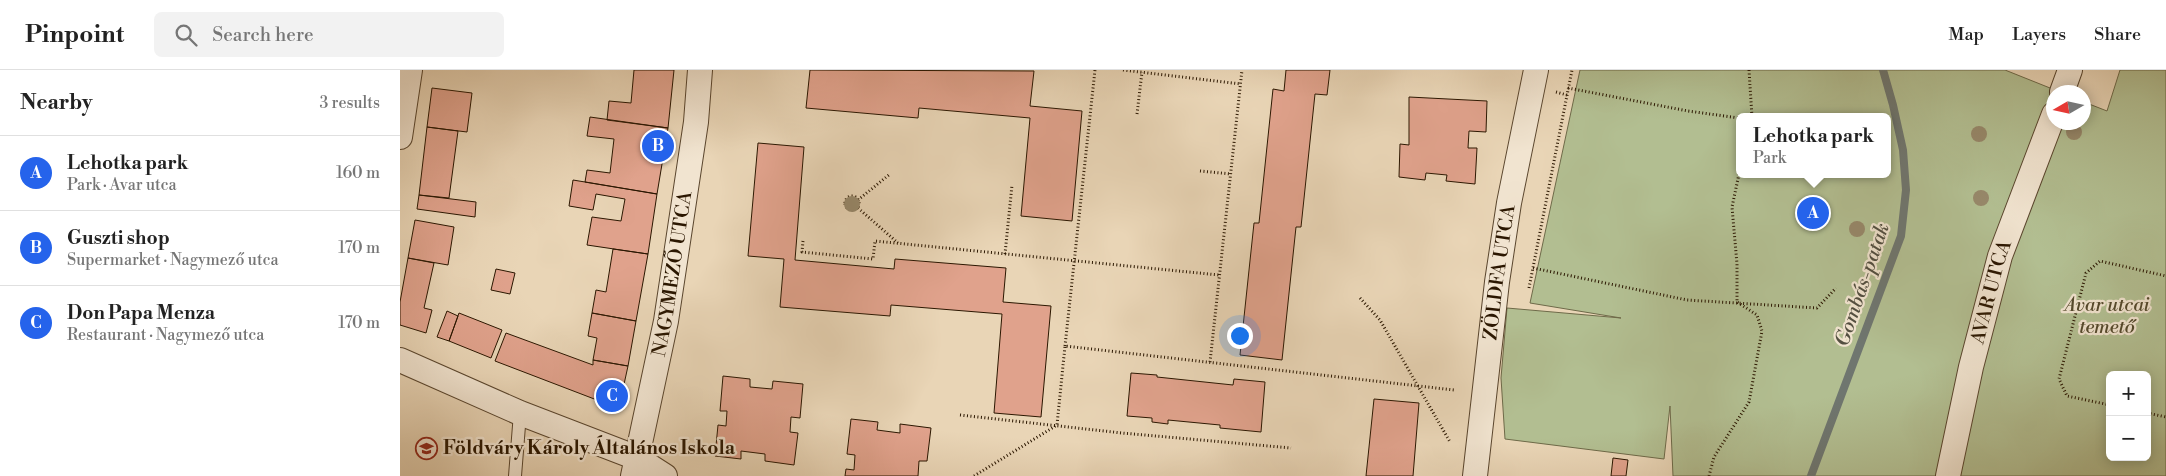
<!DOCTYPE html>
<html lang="en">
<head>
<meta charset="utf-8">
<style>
  body { margin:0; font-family:"Libre Bodoni",serif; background:#f2f2f2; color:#222 }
  .controls { position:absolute; right:15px; bottom:15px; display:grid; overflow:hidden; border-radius:8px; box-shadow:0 2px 12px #0003 }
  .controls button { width:45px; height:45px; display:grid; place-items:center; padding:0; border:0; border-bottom:1px solid #e0e0e0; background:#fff; color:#222; font:25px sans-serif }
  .compass { position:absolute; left:1646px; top:15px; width:45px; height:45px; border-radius:50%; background:#fff; box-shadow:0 2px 12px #0003; rotate:261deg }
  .you { position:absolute; left:839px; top:265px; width:18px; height:18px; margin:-12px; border:4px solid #fff; border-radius:50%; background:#1a73e8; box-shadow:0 0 0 8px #1a73e833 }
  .badge { display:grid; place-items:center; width:32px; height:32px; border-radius:50%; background:#2563eb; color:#fff; font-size:16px; font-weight:700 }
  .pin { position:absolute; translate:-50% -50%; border:2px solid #fff; box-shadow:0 1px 5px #0006 }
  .popup { position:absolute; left:1336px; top:43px; width:155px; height:65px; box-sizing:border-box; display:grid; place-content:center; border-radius:8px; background:#fff; filter:drop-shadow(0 1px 4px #0005); font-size:16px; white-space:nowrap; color:#767676 }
  .popup b { font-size:19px; color:#222 }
  .popup::after { content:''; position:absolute; left:50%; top:100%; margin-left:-10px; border:10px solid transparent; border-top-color:#fff }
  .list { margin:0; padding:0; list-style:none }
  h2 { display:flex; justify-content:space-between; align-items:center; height:65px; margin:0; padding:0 20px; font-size:21px }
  h2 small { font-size:16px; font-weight:400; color:#767676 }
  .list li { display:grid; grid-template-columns:32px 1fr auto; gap:15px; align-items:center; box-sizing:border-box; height:75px; padding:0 20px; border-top:1px solid #e0e0e0 }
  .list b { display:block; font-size:19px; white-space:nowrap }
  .list p { margin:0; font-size:16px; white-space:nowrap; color:#767676 }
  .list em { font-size:16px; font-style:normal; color:#767676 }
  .icon { flex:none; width:28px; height:28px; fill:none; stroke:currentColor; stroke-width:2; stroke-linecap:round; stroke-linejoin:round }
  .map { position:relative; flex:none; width:1766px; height:406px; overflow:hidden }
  header { display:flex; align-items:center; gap:30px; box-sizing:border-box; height:70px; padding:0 25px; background:#fff; border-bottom:1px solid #e0e0e0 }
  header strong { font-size:24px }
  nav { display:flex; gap:28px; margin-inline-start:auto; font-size:18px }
  .search { width:350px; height:45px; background:#f2f2f2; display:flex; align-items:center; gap:12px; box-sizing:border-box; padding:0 18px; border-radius:8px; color:#767676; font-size:19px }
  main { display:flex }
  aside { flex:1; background:#fff }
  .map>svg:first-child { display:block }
  .green { fill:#b2be91; stroke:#6e6a49; fill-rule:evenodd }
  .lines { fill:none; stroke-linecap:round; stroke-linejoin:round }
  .stream { stroke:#6f766f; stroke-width:8 }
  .building { fill:#e0a28c; stroke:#2b1701 }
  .lane-casing { stroke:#5a462e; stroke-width:14 }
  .street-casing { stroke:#5a462e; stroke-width:26 }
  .path { stroke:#2b1701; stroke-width:3; stroke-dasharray:1 2.5; stroke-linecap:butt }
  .lane { stroke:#f1e4d0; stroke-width:12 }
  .street { stroke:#f1e4d0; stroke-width:24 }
  .tree { fill:#97886a }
  .labels { text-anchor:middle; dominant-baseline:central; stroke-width:4.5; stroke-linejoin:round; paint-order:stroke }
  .street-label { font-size:19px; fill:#2b1701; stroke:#f1e4d0 }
  .park-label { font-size:19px; font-style:italic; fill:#54492c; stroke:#f1e4d0 }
  .poi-label { font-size:19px; font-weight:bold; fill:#2b1701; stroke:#f1e4d0; text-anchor:start }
  .water-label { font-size:20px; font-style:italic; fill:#534f41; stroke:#f1e4d0 }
</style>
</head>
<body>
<header>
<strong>Pinpoint</strong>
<div class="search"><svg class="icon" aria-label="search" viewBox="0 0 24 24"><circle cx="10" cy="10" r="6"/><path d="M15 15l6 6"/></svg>Search here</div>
<nav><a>Map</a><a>Layers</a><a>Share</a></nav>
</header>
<main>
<aside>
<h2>Nearby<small>3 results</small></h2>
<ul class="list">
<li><span class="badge">A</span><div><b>Lehotka park</b><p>Park · Avar utca</p></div><em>160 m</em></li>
<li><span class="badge">B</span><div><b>Guszti shop</b><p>Supermarket · Nagymező utca</p></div><em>170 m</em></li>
<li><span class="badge">C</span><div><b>Don Papa Menza</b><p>Restaurant · Nagymező utca</p></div><em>170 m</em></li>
</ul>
</aside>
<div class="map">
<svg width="1766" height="406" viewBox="0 0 1766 406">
  <rect width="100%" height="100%" fill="#e9d5b6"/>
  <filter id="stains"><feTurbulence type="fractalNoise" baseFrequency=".004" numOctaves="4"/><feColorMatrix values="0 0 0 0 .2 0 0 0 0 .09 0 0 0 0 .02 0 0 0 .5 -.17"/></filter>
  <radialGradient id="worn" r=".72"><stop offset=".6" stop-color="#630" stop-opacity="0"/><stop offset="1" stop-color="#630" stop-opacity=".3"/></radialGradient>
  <!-- green -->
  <path class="green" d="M1180,0H1605L1660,22H1654V52H1684V32L1707,41L1720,0H1766V406H1273L1270,336L1264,389L1105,369L1101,308L1107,238L1221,248L1130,233ZM1339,47H1487V104H1339ZM1710,305H1747V387H1710Z"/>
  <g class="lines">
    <!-- stream -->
    <path class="stream" d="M1411,406L1501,166L1506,120L1503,80L1493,35L1483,0"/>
  </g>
  <!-- building -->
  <path class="building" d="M234,0H274L268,58L207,50L209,31L231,33Z
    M410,0L634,1L630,36L682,41L672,151L621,146L630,48L519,38L518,48L406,38Z
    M886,0H930L927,25L915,24L901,157H896L882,290L840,285L854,153H859L873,19L884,21Z
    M32,18L72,23L67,62L27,57Z
    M1009,27L1087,31L1086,62L1069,61L1068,78H1077L1075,114L1046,111L1047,105L1026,103L1025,110L999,107L1000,74L1009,75Z
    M190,47L268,58L257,124L185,112L187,100L210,103L214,69L187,66Z
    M27,57L58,61L49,128L19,125Z
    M358,73L404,77L395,190L494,199L495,189L606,198L603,232L651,236L641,347L594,343L602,244L491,235L490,246L380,237L384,189L348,186Z
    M173,110L257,124L248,184L187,175L192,147L221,151L225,129L196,124L193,140L169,136Z
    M19,125L76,132L75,147L17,139Z
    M15,150L54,157L48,195L8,188Z
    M213,179L248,184L236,251L192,243L196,220L206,222Z
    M8,188L34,193L24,238L32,240L26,263L0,255V232Z
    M96,199L115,203L110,224L91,220Z
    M47,241L58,246L49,271L37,267Z
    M59,243L102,260L91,288L49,271Z
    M192,243L236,251L228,296L193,290L197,268L188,266Z
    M106,263L193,295V290L228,296L221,328L210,335L95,291Z
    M731,303L757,305V307L833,315L834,309L865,312L861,362L820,358V355L768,350V354L752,352V348L727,346Z
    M323,306L350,309V317L372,319L373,311L403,314L400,348L391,347L390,362L398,363L394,395L365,391V384L341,381V389L315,386L318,355L326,356L327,341H320Z
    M974,329L1019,333L1013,406H966Z
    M451,349L478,352L477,360L500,363V354L531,358L527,391H519L518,406H445L446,399L454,400L455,385L447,384Z
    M1213,388L1228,390L1226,406H1211Z"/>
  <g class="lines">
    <defs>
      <path id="lane" d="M115,406L120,343"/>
      <g id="street">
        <path d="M1662,22L1670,0"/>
        <path d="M0,67L10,0"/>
        <path d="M0,290L120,343L237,388L265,406"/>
        <path id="s1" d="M233,406L266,251L296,52L300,0"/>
        <path id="s2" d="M1075,406L1097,212L1109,133L1136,0"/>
        <path id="s3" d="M1548,406L1571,297L1600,186L1654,44"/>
      </g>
    </defs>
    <!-- lane casing -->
    <use href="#lane" class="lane-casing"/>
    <!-- street casing -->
    <use href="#street" class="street-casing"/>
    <!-- path -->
    <path class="path" d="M723,0L841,14
      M1349,0L1352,47
      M1168,18L1288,41L1339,48
      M1156,22L1167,25
      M737,44L742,2
      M800,101L831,104
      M445 133a7 7 0 1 1 14 0a7 7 0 1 1-14 0Z
      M458,130L490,104
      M458,138L498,173
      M403,171L402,182L473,189L475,171L819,205
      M605,184L612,115
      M1133,198L1287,230L1417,238L1436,218
      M1129,218L1172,0
      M960,228L980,250L1050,372
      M665,276L695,0
      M810,292L842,0
      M1710,335L1667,326L1659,309L1686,203L1700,191L1766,206
      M1747,343L1766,347
      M560,345L722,363L891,378
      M574,406L657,355L665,276L1054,320
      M1309,406L1314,387L1349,332L1362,261L1357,245L1337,232V194L1332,137L1339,104"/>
    <!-- lane -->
    <use href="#lane" class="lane"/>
    <!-- street -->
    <use href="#street" class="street"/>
  </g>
  <!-- trees -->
  <g class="tree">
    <circle cx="1674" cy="62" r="8"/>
    <circle cx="1579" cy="64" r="8"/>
    <circle cx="1581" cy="128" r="8"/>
    <circle cx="452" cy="134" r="8"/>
    <circle cx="1457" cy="159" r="8"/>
  </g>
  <!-- icons -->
  <defs>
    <symbol id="school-ring" viewBox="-11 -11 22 22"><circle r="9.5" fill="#f1e4d0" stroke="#8f2418" stroke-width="1.5"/><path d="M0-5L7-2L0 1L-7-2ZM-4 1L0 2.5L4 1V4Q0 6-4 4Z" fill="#8f2418"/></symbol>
  </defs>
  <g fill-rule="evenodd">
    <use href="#school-ring" x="14" y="366" width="25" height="25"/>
  </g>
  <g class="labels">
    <!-- street labels -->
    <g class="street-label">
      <text stroke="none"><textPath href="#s2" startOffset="205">ZÖLDFA UTCA</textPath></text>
      <text stroke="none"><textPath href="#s1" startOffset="206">NAGYMEZŐ UTCA</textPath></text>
      <text stroke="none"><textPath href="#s3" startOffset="189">AVAR UTCA</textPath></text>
    </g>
    <!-- park labels -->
    <g class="park-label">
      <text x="1707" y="235">Avar utcai<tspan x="1707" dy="22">temető</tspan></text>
    </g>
    <!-- poi labels -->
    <g class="poi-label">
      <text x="43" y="378">Földváry Károly Általános Iskola</text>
    </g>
    <!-- water labels -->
    <g class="water-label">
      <text transform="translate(1463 215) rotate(-71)">Gombás-patak</text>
    </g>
  </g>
  <rect width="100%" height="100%" filter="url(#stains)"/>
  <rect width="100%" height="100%" fill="url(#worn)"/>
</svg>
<div class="controls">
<button>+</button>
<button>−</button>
</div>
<svg class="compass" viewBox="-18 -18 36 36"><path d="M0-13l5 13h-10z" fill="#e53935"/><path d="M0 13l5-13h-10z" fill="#767676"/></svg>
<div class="you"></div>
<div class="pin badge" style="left:1413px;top:143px">A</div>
<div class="popup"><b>Lehotka park</b>Park</div>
<div class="pin badge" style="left:258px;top:76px">B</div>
<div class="pin badge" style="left:212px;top:326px">C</div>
</div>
</main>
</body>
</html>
